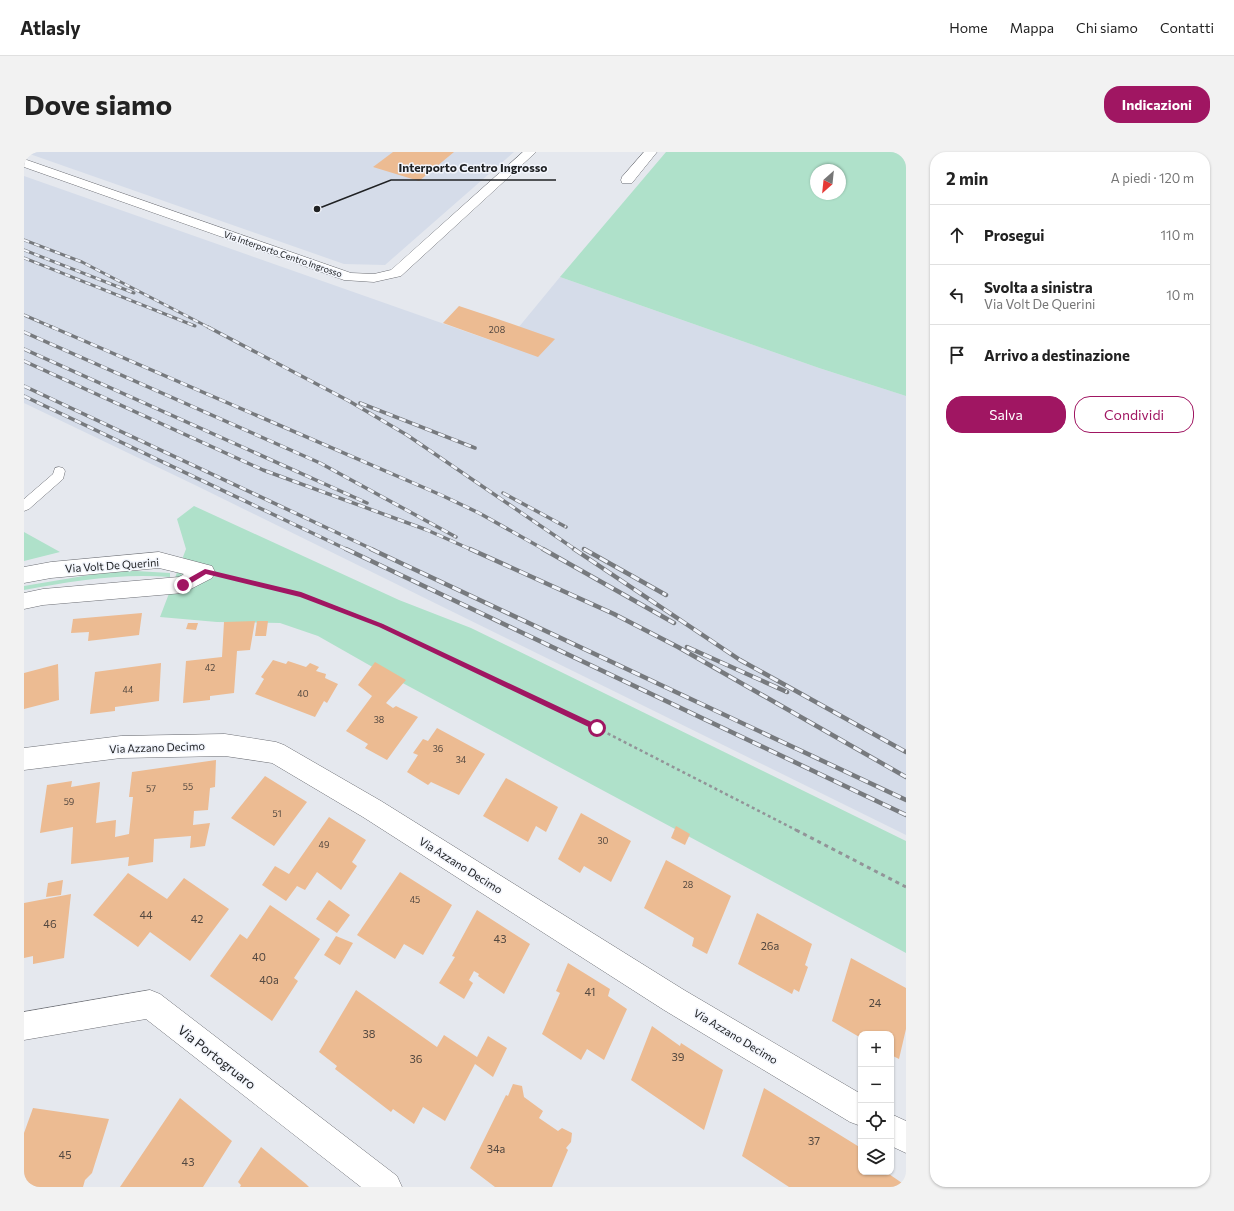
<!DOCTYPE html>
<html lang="it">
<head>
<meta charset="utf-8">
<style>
  body { margin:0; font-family:Commissioner,sans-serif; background:#f2f2f2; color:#222 }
  .controls { position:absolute; right:12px; bottom:12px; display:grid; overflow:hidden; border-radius:8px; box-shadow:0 1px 3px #0004 }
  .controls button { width:36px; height:36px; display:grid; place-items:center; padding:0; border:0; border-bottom:1px solid #e0e0e0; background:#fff; color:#222; font:20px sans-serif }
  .compass { position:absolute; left:786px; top:12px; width:36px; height:36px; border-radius:50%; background:#fff; box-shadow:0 1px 3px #0004; rotate:207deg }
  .stop { position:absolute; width:12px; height:12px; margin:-9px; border:3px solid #a01662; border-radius:50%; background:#fff }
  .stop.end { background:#a01662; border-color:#fff; box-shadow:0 1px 4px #0008 }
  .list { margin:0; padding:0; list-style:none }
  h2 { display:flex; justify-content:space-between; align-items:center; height:52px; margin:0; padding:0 16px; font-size:17px }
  h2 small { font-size:13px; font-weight:400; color:#767676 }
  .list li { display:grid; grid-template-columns:26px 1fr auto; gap:12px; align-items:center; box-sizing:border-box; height:60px; padding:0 16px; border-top:1px solid #e0e0e0 }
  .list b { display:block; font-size:15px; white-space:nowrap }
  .list p { margin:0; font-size:13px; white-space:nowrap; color:#767676 }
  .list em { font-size:13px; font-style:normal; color:#767676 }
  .actions { display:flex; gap:8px; padding:12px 16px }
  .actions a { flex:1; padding:9px 0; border:1px solid #a01662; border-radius:16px; text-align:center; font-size:14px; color:#a01662 }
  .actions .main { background:#a01662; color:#fff }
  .icon { flex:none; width:22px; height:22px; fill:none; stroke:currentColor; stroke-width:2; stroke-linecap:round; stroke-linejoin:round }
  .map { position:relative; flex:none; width:882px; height:1035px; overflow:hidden; border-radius:16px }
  header { display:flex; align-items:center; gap:24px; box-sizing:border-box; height:56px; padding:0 20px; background:#fff; border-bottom:1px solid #e0e0e0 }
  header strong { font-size:19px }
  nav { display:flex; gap:22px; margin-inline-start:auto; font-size:14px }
  .intro { display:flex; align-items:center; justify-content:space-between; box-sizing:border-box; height:96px; padding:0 24px }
  h1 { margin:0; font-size:28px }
  .button { padding:10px 18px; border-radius:16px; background:#a01662; color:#fff; font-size:14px; font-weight:700 }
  main { display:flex; gap:24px; padding:0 24px }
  aside { flex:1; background:#fff; border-radius:16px; box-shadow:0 1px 3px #0004 }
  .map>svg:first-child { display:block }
  .built { fill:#d5dce9 }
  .green { fill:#afe1ca; fill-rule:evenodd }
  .building { fill:#ecbb92 }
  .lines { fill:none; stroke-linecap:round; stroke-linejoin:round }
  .lane-casing { stroke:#6d6f75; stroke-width:1 }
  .street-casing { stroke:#6d6f75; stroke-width:1 }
  .path-far1 { stroke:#929498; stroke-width:2.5; stroke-dasharray:3 3; stroke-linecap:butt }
  .path { stroke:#929498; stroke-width:3; stroke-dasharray:4 4; stroke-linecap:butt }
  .lane { fill:#fff; fill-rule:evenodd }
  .street { fill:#fff; fill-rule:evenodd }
  .rail-far2-casing { stroke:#777a7e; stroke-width:3 }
  .rail-far1-casing { stroke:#777a7e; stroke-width:3.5 }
  .rail-casing { stroke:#777a7e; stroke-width:4.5 }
  .rail-far2 { stroke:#f2f5fc; stroke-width:2; stroke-dasharray:5.5; stroke-linecap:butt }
  .rail-far1 { stroke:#f2f5fc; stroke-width:2.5; stroke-dasharray:7; stroke-linecap:butt }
  .rail { stroke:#f2f5fc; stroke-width:3; stroke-dasharray:9; stroke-linecap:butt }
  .route { fill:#a01662 }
  .labels { text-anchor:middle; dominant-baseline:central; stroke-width:3; stroke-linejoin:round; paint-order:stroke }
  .far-street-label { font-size:9px; fill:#202224; stroke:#f2f5fc }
  .number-label { font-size:9px; fill:#534840 }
  .street-label { font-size:11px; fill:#202224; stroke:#f2f5fc }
  .near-number-label { font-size:11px; fill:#534840 }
  .near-street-label { font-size:13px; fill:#202224; stroke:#f2f5fc }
  .leader { fill:none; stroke:#202224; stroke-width:1.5 }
  .callout-dot { fill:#202224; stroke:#f2f5fc; stroke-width:1.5 }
  .callout-label { font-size:12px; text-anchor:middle; font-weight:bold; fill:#202224; stroke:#f2f5fc; stroke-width:3; stroke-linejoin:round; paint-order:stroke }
</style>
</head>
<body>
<header>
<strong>Atlasly</strong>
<nav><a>Home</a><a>Mappa</a><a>Chi siamo</a><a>Contatti</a></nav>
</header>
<div class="intro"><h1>Dove siamo</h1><a class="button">Indicazioni</a></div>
<main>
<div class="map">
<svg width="882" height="1035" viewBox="0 0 882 1035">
  <rect width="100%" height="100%" fill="#e5e8ee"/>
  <!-- built -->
  <path class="built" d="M0,0H490L361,113L320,112Z
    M0,24L480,193L536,125L795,216L882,244V683L173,334L0,251Z"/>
  <!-- green -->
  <path class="green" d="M642,0H882V244L795,216L536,125ZM792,18H816V42H792Z
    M170,354L375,448L447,476L882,689V801L345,513L294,484L256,471L193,470L136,465L162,397L153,367Z
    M0,380L36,400L0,409Z
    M95,418L146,421V425C96,421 49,429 0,438V434Z"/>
  <!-- building -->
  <path class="building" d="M369,0H430L395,29L349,15Z
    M435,154L465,164L531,187L514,205L419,171Z
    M118,461L115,483L64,489L65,480L47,481L49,467Z
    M231,469L226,498L213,499L210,541L186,544V548L159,551L162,509L198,505L200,470Z
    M233,469H244L242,484H231Z
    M164,471H174L172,478L162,477Z
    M249,508L262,512L264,509L282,515L286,511L295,515L292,519L302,522L301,526L314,532L303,551L300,549L291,565L231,542L240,527L237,525Z
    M351,510L382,528L362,551L369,556L372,554L394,565L363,608L341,596L344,592L322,579L348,544L334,533Z
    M137,511L135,549L91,555V559L66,562L71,520Z
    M34,512L35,548L0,557V521Z
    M413,576L461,602L435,643L407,630L404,633L383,620L394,603L389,601L399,587L404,589Z
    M192,608L191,635L186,636L184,658L170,659L169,673L186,671L181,694L166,696L167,684L130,687L129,710L104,714L105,705L47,712L49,675L16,681L23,633L48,629L47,635L76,630L72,671L92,668L91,685L105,682L109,645H105L108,620Z
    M241,624L283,650L250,694L207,666Z
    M482,626L534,655L522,680L512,674L504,690L459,664Z
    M557,661L607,689L587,730L560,714L556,721L534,707Z
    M305,665L342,688L328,710L333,714L317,738L293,720L281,738L273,734L262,749L238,733L251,714L265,722Z
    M652,674L666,682L661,693L647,686Z
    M642,708L707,744L683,802L668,794L670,786L620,756Z
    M376,720L428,753L399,803L380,792L371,807L333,783Z
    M104,721L143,747L160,726L205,757L166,809L126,780L114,795L69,763Z
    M39,728L37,743L22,745L24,731Z
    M47,742L40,806L9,812V804L0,806V751Z
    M305,748L326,763L313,781L292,767Z
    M246,753L296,787L270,826L274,829L248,869L186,824L216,782L223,787Z
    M453,758L506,792L480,842L454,824L455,822L450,819L445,828L449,831L440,847L415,831L431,805L428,804Z
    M733,761L788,792L781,813L784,815L775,840L770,837L768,842L714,812Z
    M312,784L329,791L316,813L300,803Z
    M827,806L882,836V877L875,907L867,903V882H837V886L808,869Z
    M544,811L586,837L584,844L603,857L580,908L563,897L557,908L518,882L536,841L532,839Z
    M332,838L413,895L420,883L453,905L464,884L483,896L469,925L451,912L421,969L399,955L390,972L369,957L367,960L311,917L313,914L295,900Z
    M628,874L656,894L657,891L699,918L680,978L607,928Z
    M489,932L498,934L500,945L519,959L515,966L534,979L538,976L548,981L547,990L542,996L544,998L528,1035H471L446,1016L482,943L484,944Z
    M740,936L837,996V1020H862L878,1031L877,1035H765L718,1004Z
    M156,946L208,989L179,1035H96Z
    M9,956L85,967L68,1021L61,1028L59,1035H0V981Z
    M237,995L282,1032L285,1035H216L217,1033L214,1030Z"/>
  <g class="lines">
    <defs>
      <path id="lane" d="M35,315L39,316L41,319L39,327L5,357L0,359V347L29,322L31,316Z"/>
      <path id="street" d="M499,0H512L377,124L350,130L320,128L0,15V7L327,121L350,122L367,118Z
        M620,0H633L608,31H598L597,28L598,25Z
        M135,400L188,414L191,420L188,426L159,441L19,453L0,457V441L19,437L155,425L160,422L135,416L27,426L0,431V415L27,410Z
        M201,582L252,590L260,593L357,649L660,838L837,942V974L826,970L640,858L339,665L248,611L201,604L97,606L0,618V596L97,584Z
        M126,838L136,842L373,1024L378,1035H337L122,867L0,888V860Z
        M867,962L882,969V1001L867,994Z"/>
    </defs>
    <!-- lane casing -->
    <use href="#lane" class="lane-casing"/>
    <!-- street casing -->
    <use href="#street" class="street-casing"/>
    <!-- path-far1 -->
    <path class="path-far1" d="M202,425L277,442L357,473L573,576L774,679"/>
    <!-- path -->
    <path class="path" d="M772,678L882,735"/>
    <!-- lane -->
    <use href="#lane" class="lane"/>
    <!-- street -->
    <use href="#street" class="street"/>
    <defs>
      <path id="rail-far2" d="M0,88L58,110L186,176
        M0,98L110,141
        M0,106L171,174
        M0,163L30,176"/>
      <path id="rail-far1" d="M28,175L417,343L455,361L521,398
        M184,175L325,249L383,283L552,398
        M0,180L296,311L432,385
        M0,197L343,351
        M0,209L239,318L403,378L448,398
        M0,234L350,398
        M0,244L324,398
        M336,251L451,296
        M479,341L542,375
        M560,397L562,398"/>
      <path id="rail" d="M322,397L882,663
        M347,397L882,648
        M446,397L590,462L654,495L882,625
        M519,397L650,471
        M550,397L716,508L882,600
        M560,397L642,443
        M663,495L763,540"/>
    </defs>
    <!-- rail-far2 casing -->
    <use href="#rail-far2" class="rail-far2-casing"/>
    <!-- rail-far1 casing -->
    <use href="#rail-far1" class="rail-far1-casing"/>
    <!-- rail casing -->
    <use href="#rail" class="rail-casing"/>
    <!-- rail-far2 -->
    <use href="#rail-far2" class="rail-far2"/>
    <!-- rail-far1 -->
    <use href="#rail-far1" class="rail-far1"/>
    <!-- rail -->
    <use href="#rail" class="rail"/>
  </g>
  <!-- route -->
  <path class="route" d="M181,417L277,440L359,472L576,574L577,576L573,579L571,578L355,475L276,445L182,422L161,435H156V431Z"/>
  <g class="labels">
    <!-- far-street labels -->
    <g class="far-street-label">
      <text transform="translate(259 102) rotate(19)">Via Interporto Centro Ingrosso</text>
    </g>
    <!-- number labels -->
    <g class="number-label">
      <text x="473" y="177">208</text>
      <text x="186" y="515">42</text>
      <text x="104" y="537">44</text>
      <text x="279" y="541">40</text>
      <text x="355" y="567">38</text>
      <text x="414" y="596">36</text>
      <text x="437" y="607">34</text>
      <text x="164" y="634">55</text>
      <text x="127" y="636">57</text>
      <text x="45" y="649">59</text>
      <text x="253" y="661">51</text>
      <text x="579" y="688">30</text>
      <text x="300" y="692">49</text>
      <text x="664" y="732">28</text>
      <text x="391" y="747">45</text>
    </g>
    <!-- street labels -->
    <g class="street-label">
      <text transform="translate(88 413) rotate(-4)">Via Volt De Querini</text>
      <text transform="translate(133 595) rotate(-2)">Via Azzano Decimo</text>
      <text transform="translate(437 713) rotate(32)">Via Azzano Decimo</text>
      <text transform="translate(712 884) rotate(31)">Via Azzano Decimo</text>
    </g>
    <!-- near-number labels -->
    <g class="near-number-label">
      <text x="122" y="762">44</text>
      <text x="173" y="766">42</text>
      <text x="26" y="771">46</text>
      <text x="476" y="786">43</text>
      <text x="746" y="793">26a</text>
      <text x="235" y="804">40</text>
      <text x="245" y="827">40a</text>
      <text x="566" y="839">41</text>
      <text x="851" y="850">24</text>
      <text x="345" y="881">38</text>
      <text x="654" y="904">39</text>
      <text x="392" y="906">36</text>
      <text x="790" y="988">37</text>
      <text x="472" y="996">34a</text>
      <text x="41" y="1002">45</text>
      <text x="164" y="1009">43</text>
    </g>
    <!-- near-street labels -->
    <g class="near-street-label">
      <text transform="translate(193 905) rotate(38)">Via Portogruaro</text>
    </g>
  </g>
  <!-- callouts -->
  <path class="leader" d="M293 57L367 28H532"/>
  <circle class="callout-dot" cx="293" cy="57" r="4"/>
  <g class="callout-label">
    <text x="449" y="20">Interporto Centro Ingrosso</text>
  </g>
</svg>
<div class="controls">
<button>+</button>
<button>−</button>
<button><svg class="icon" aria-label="locate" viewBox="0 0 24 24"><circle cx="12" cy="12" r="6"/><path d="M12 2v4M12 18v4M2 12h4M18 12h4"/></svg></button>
<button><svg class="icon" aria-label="layers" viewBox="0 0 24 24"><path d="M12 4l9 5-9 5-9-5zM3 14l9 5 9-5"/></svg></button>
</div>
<svg class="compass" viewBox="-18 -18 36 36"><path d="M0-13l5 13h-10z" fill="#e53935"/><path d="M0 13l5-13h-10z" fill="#767676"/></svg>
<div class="stop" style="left:573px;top:576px"></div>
<div class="stop end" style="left:159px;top:433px"></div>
</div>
<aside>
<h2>2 min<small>A piedi · 120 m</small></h2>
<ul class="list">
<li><svg class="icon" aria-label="ahead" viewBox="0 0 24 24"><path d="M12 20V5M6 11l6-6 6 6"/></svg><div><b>Prosegui</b></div><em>110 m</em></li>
<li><svg class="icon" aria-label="left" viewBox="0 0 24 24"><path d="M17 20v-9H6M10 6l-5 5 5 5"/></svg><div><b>Svolta a sinistra</b><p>Via Volt De Querini</p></div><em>10 m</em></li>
<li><svg class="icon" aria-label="arrive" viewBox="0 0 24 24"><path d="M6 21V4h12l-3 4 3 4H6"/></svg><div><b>Arrivo a destinazione</b></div></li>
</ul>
<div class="actions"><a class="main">Salva</a><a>Condividi</a></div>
</aside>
</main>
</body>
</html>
